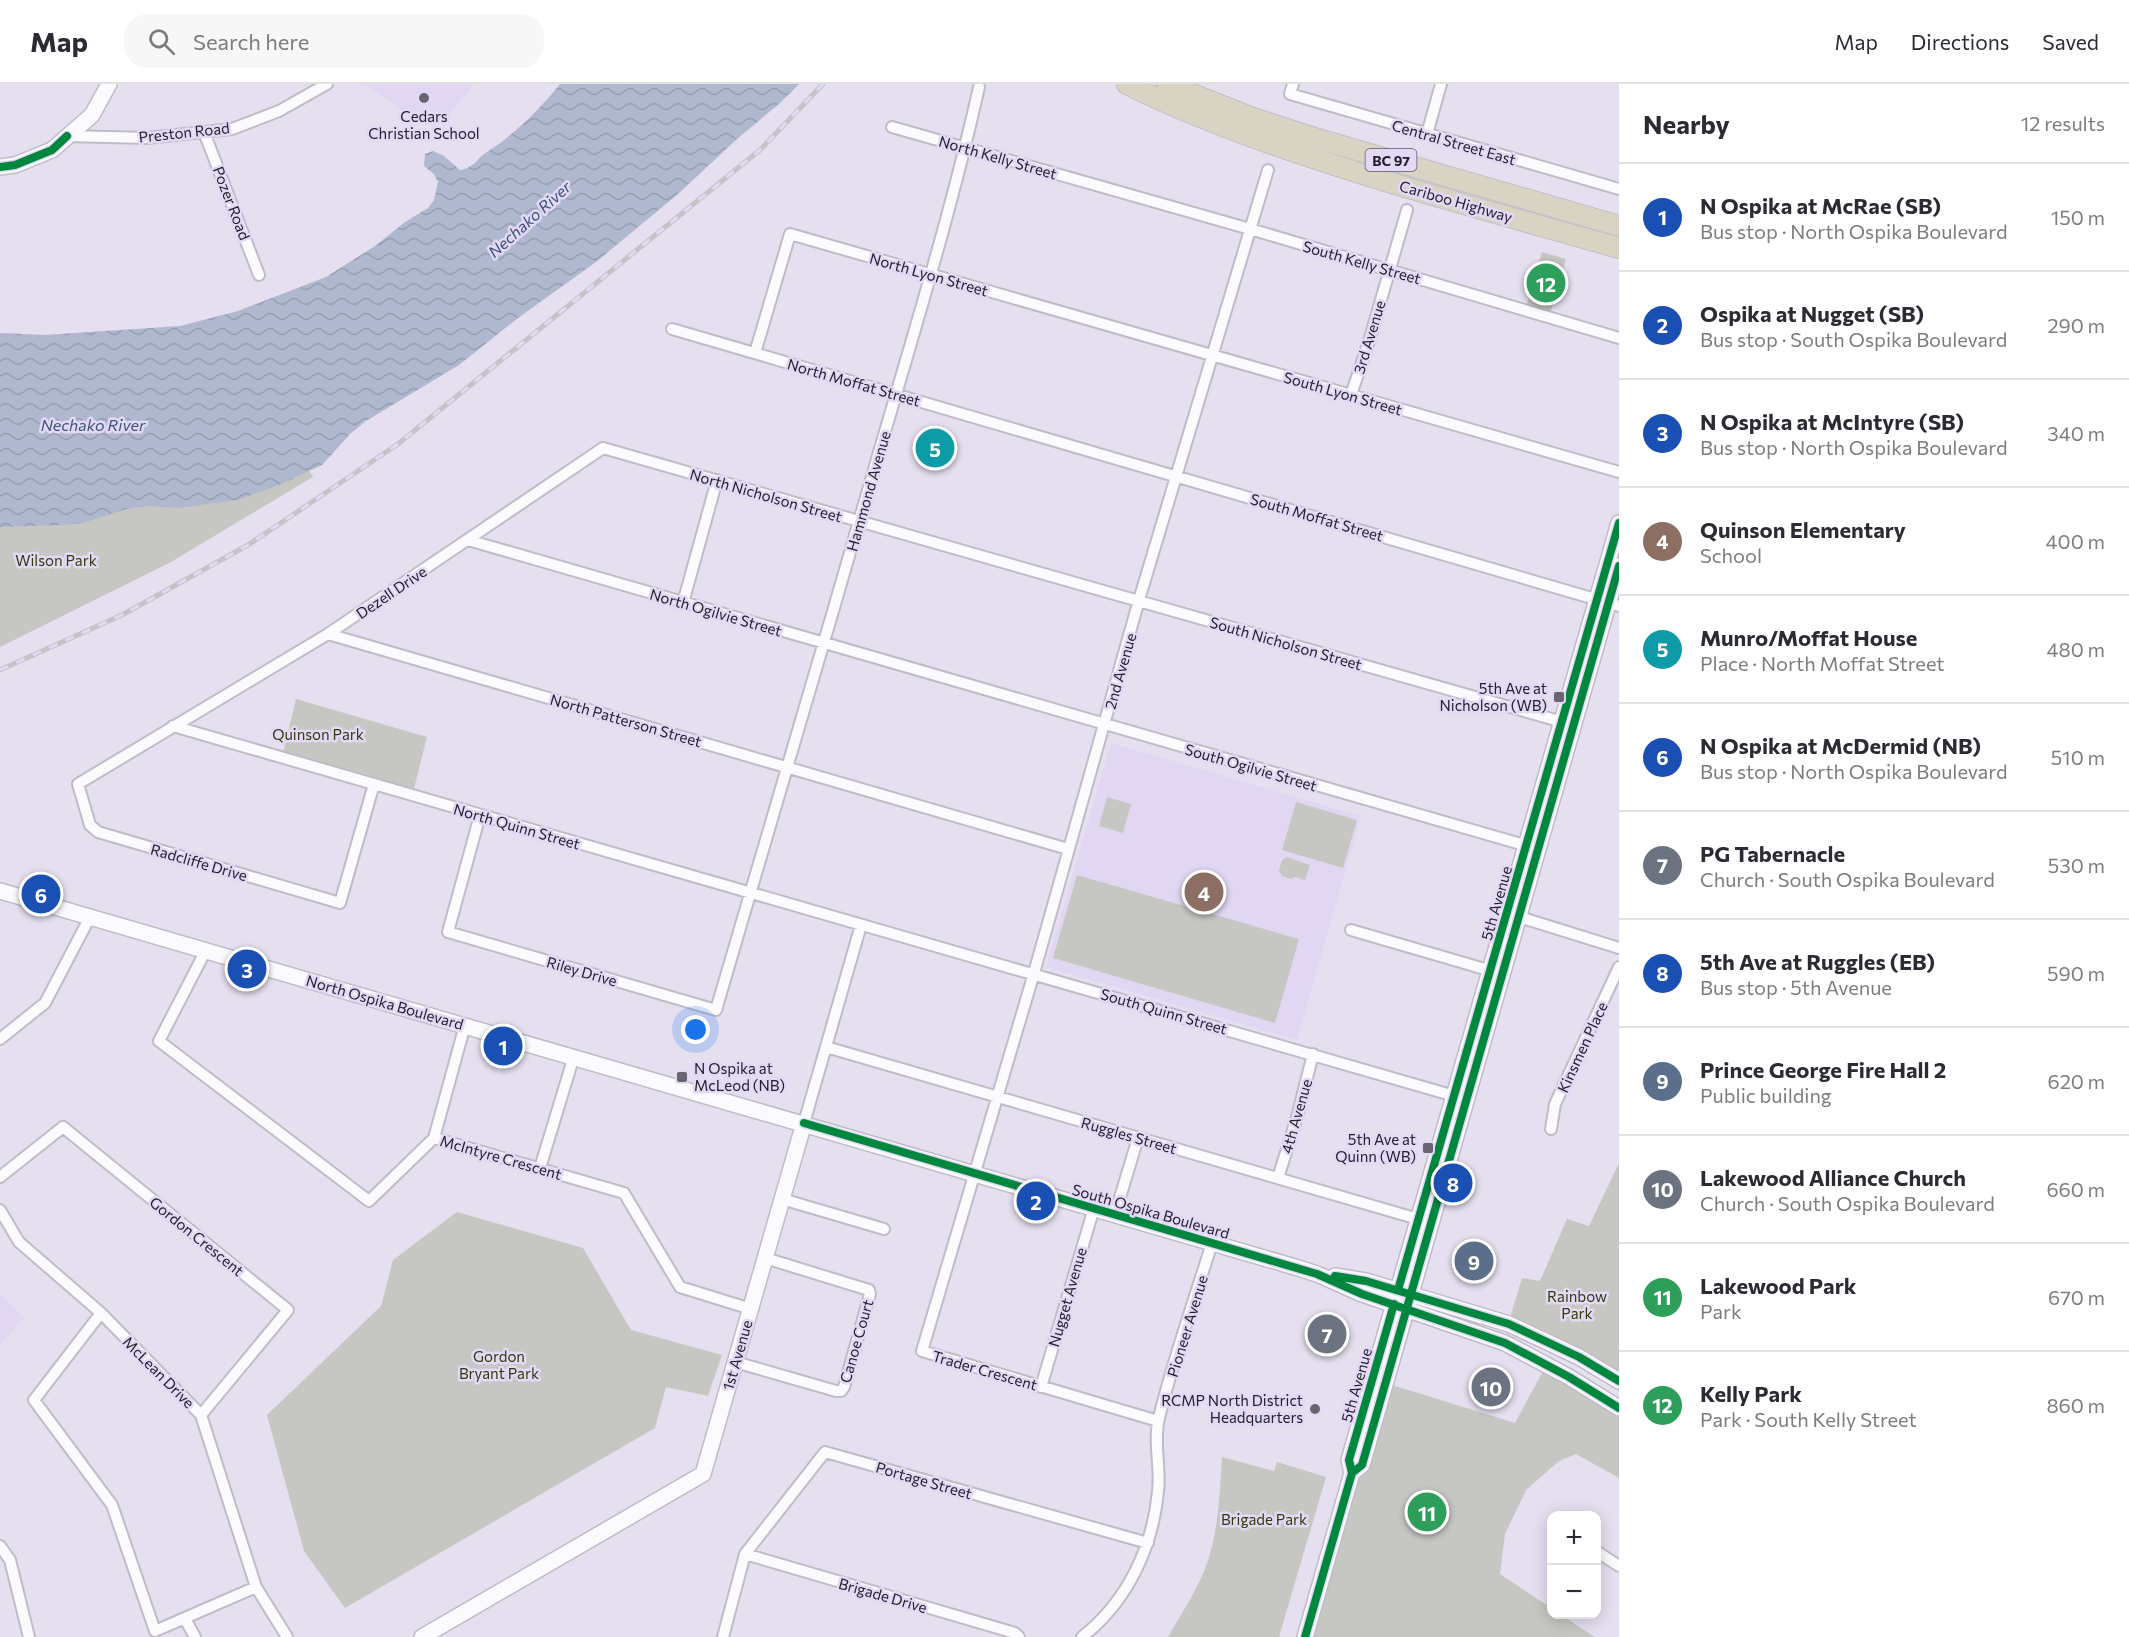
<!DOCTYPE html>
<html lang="en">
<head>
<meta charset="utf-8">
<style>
  body { margin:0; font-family:Commissioner,sans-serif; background:#f7f7f7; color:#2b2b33 }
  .controls { position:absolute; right:18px; bottom:18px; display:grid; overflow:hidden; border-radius:12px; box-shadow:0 3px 15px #0003 }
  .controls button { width:54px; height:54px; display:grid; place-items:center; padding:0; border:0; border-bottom:2px solid #e1e1e2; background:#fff; color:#2b2b33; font:30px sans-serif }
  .you { position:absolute; left:696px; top:946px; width:21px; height:21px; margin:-15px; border:4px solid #fff; border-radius:50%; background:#1a73e8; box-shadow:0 0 0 9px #1a73e833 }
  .badge { display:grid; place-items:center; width:39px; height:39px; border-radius:50%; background:#0b8043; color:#fff; font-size:20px; font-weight:700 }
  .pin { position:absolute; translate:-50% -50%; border:3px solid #fff; box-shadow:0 2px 6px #0006 }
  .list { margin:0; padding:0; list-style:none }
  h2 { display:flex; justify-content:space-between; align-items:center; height:78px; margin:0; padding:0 24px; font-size:26px }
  h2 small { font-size:20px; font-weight:400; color:#7c7c81 }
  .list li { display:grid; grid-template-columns:39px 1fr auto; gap:18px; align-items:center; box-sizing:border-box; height:108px; padding:0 24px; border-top:2px solid #e1e1e2 }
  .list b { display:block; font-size:22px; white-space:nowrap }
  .list p { margin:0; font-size:20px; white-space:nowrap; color:#7c7c81 }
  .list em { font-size:20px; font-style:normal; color:#7c7c81 }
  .icon { flex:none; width:33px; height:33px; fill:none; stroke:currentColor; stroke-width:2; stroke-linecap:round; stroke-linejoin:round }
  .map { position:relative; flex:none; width:1619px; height:1553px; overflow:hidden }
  header { display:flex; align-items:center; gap:36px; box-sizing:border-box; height:84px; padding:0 30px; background:#fff; border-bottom:2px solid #e1e1e2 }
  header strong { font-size:28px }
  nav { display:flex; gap:33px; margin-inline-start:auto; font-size:21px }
  .search { width:420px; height:54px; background:#f7f7f7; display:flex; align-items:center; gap:15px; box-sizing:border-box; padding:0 21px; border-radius:24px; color:#7c7c81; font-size:22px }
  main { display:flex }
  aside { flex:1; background:#fff }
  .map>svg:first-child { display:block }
  .built { fill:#e1d7f3 }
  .green { fill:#c6c7c3 }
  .water { fill:url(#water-waves) }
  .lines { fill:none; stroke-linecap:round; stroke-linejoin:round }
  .street-casing { stroke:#bfbcc8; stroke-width:14 }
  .secondary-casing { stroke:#bfbcc8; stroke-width:18 }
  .highway-casing { stroke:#c1bfc7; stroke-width:22 }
  .street { stroke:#fbfafd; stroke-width:10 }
  .secondary { stroke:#fbfafd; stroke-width:15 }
  .highway { stroke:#d9d3c3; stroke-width:20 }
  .rail-casing { stroke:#c5c3c7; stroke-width:5 }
  .rail { stroke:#e3d9f6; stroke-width:3; stroke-dasharray:9; stroke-linecap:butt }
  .cycleway-casing { stroke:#e3d9f6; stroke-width:11 }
  .cycleway { stroke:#00873e; stroke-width:8 }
  .poi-dot { fill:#686470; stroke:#e3d9f6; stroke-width:2 }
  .labels { text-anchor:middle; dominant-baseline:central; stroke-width:5; stroke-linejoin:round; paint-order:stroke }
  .shield { fill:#e3d9f6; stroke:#5d5868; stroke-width:1.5 }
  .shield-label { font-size:14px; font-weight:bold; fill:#24212b }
  .poi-label { font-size:15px; fill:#24212b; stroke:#e3d9f6; text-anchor:end }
  .street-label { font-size:15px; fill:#24212b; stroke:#e3d9f6 }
  .park-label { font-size:15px; fill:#313a06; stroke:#e3d9f6 }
  .water-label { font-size:16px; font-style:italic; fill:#3b527a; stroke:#e3d9f6 }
</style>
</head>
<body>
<header>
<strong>Map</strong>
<div class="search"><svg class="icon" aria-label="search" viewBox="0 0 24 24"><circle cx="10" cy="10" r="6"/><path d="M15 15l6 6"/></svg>Search here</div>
<nav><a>Map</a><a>Directions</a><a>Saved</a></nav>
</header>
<main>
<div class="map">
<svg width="1619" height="1553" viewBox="0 0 1619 1553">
  <defs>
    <pattern id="water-waves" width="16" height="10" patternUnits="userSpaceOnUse" patternTransform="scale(1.5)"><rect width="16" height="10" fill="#afb8cf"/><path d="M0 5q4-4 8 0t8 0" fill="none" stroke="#969eb2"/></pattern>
  </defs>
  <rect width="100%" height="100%" fill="#e5dff0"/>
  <!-- built -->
  <path class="built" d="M364,0H474L450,29L433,37L420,36L406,29Z
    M1111,659L1361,732L1297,956L1046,883Z
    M0,1209L24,1234L0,1261Z"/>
  <!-- green -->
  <path class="green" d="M1542,168L1566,175L1550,230L1526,223Z
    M302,373L313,393L171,478L0,563V430Z
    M296,615L427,653L414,705L283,669Z
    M1107,713L1131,720L1123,749L1099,742Z
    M1296,718L1357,736L1343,784L1282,766Z
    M1287,773L1310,781L1305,796L1295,793L1291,795L1282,792L1279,786L1282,776Z
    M1077,791L1299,855L1275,939L1053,874Z
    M1619,1079V1294L1510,1234L1522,1194L1540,1197L1567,1135L1589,1142Z
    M457,1128L583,1164L631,1246L722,1271L708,1312L666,1303L655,1344L345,1524L304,1467L267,1331L381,1222L393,1176Z
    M1549,1276L1619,1322V1394L1576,1370L1559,1377L1526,1406L1505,1450L1500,1490L1551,1524L1552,1530L1561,1531L1595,1553H1303L1376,1296L1515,1339Z
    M1222,1373L1274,1387L1277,1378L1326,1393L1279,1553H1168C1182,1529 1203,1497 1210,1470C1219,1439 1220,1405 1222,1373Z"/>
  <!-- water -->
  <path class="water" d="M560,0H799L780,19L737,55L678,110L596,178L518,234L459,281L366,337L351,349L322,381L279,401L237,416L178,424L149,422L126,425L83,439L64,441L0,443V249L45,251L180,242L238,227L326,193L375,162L405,138L428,124L434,116L438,98L434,90L424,82L425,70L433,67L444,72L460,86C476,83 475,76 487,68C516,49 539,26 560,0Z"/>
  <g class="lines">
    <defs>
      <path id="street" d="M1293,0L1290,10L1619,105
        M892,43L1250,145L1619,254
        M204,48L259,191
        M1427,50L1441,0
        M67,52L147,54L232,45L279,27L327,0
        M672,245L1619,522
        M755,269L790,150L1619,388
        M1351,311L1370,254L1407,126
        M468,456L1531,763
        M683,519L717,396
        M328,550L1068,765
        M173,642L1458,1013
        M374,700L340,819L98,748L90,741L78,700L328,550L603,364L1566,639
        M480,731L448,848L716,926C770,747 821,568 873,389C910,261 950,133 979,3
        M1513,831L1619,864
        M1351,846L1495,888
        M206,866L159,957L369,1117L434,1054L465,941
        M0,955L45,919L90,833
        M826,963L1425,1137
        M804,1039L861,841
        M1551,1045L1555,1020L1619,883
        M434,1054L624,1109L680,1203L751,1225
        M540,1084L574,972
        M0,1093L63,1043L288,1226L201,1331
        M1278,1094L1297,1033L1313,970
        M782,1115L884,1145
        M0,1126L19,1158L101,1229L201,1331L256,1503L287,1553
        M1115,1130L1138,1054
        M101,1229L34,1316L112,1421L155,1547
        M735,1278L836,1307H841L844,1303L870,1210L869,1206L765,1174
        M1041,1303L1094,1124
        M1158,1337L922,1267L1034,889L1139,516L1268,86
        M0,1462L10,1476L29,1553
        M1596,1467L1619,1482
        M745,1470L1015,1549L1019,1553
        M185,1535L195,1553
        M155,1547L256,1503
        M723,1553L745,1470L825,1368L1148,1459
        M1082,1553C1127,1518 1153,1463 1158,1407C1161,1384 1153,1357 1159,1334C1173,1275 1194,1217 1212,1159"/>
      <path id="secondary" d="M0,83L15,81L52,66L92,31L109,0
        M0,807L1295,1183L1317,1190L1362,1210L1505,1259L1569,1293L1619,1324
        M1335,1192L1366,1197L1509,1240L1579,1273L1619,1297
        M1352,1389L1362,1381L1619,482
        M422,1553L703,1390L804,1039
        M1305,1553L1352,1389L1349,1376L1619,439"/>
      <path id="highway" d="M1127,0C1184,29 1244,51 1304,71C1408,106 1514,134 1619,164
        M1167,0L1253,34L1315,54L1619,142"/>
    </defs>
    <!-- street casing -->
    <use href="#street" class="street-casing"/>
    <!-- secondary casing -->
    <use href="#secondary" class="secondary-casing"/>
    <!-- highway casing -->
    <use href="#highway" class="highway-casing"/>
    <!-- street -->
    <use href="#street" class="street"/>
    <!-- secondary -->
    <use href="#secondary" class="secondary"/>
    <!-- highway -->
    <use href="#highway" class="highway"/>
    <defs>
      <path id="rail" d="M0,586L122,531L248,461L398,360L760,66L823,0"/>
    </defs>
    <!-- rail casing -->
    <use href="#rail" class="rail-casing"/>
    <!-- rail -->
    <use href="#rail" class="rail"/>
    <defs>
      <path id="cycleway" d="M0,83L15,81L52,66L67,52
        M804,1039L1317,1190L1362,1210L1505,1259L1569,1293L1619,1324
        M1335,1192L1366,1197L1509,1240L1579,1273L1619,1297
        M1398,1206L1619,439
        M1352,1389L1362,1381L1619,482
        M1305,1553L1352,1389L1349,1376L1394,1220"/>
    </defs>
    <!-- cycleway casing -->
    <use href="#cycleway" class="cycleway-casing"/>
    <!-- cycleway -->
    <use href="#cycleway" class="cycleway"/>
  </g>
  <!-- markers -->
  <g class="poi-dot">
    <circle cx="424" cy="14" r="6"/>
    <rect x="1553" y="607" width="12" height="12" rx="3"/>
    <rect x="676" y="987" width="12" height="12" rx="3"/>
    <rect x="1422" y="1058" width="12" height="12" rx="3"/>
    <circle cx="1315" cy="1325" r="6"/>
  </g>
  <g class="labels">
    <!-- shield labels -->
    <rect class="shield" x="1365.5" y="65" width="51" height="22" rx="4.5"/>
    <g class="shield-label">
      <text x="1391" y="76">BC 97</text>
    </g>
    <!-- poi labels -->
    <g class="poi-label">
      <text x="424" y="32" text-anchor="middle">Cedars<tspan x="424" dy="17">Christian School</tspan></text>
      <text x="1547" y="604">5th Ave at<tspan x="1547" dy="17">Nicholson (WB)</tspan></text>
      <text x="694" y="984" text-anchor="start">N Ospika at<tspan x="694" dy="17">McLeod (NB)</tspan></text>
      <text x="1416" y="1055">5th Ave at<tspan x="1416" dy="17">Quinn (WB)</tspan></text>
      <text x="1303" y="1316">RCMP North District<tspan x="1303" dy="17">Headquarters</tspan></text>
    </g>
    <!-- street labels -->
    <g class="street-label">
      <text transform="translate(184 48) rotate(-6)">Preston Road</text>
      <text transform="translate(1454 58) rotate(16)">Central Street East</text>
      <text transform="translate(998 73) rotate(16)">North Kelly Street</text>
      <text transform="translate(1456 117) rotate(16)">Cariboo Highway</text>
      <text transform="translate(232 119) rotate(69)">Pozer Road</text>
      <text transform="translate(1362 178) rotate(16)">South Kelly Street</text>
      <text transform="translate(929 190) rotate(16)">North Lyon Street</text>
      <text transform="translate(1369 253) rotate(-73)">3rd Avenue</text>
      <text transform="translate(854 298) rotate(16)">North Moffat Street</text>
      <text transform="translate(1343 309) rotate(16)">South Lyon Street</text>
      <text transform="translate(868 407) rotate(-74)">Hammond Avenue</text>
      <text transform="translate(766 411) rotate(16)">North Nicholson Street</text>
      <text transform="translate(1317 433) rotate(16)">South Moffat Street</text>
      <text transform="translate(391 508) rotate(-34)">Dezell Drive</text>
      <text transform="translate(716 528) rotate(16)">North Ogilvie Street</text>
      <text transform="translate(1286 559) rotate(16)">South Nicholson Street</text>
      <text transform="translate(1120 587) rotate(-74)">2nd Avenue</text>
      <text transform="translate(626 636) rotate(16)">North Patterson Street</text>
      <text transform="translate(1251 683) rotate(16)">South Ogilvie Street</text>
      <text transform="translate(517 742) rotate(16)">North Quinn Street</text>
      <text transform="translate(199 778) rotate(16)">Radcliffe Drive</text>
      <text transform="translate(1496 819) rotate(-74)">5th Avenue</text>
      <text transform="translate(582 887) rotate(16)">Riley Drive</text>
      <text transform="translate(385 918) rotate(16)">North Ospika Boulevard</text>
      <text transform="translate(1164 927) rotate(16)">South Quinn Street</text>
      <text transform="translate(1582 963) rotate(-65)">Kinsmen Place</text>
      <text transform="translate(1296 1032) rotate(-74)">4th Avenue</text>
      <text transform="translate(1129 1051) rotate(16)">Ruggles Street</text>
      <text transform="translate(501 1073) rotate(16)">McIntyre Crescent</text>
      <text transform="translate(1151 1127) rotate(16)">South Ospika Boulevard</text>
      <text transform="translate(197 1152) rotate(39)">Gordon Crescent</text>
      <text transform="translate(1067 1213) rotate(-74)">Nugget Avenue</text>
      <text transform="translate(1187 1242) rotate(-73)">Pioneer Avenue</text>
      <text transform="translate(856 1257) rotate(-74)">Canoe Court</text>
      <text transform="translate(737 1271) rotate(-74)">1st Avenue</text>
      <text transform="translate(985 1286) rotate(16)">Trader Crescent</text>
      <text transform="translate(159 1288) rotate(45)">McLean Drive</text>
      <text transform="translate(1356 1301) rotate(-74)">5th Avenue</text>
      <text transform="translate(924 1396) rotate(16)">Portage Street</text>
      <text transform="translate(883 1511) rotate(16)">Brigade Drive</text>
    </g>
    <!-- park labels -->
    <g class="park-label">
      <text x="56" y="476">Wilson Park</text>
      <text x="318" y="650">Quinson Park</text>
      <text x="1577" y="1212">Rainbow<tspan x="1577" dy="17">Park</tspan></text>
      <text x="499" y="1272">Gordon<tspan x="499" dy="17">Bryant Park</tspan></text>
      <text x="1264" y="1435">Brigade Park</text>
    </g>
    <!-- water labels -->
    <g class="water-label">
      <text transform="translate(529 135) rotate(-42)">Nechako River</text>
      <text x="93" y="340">Nechako River</text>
    </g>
  </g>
</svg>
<div class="controls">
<button>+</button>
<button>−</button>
</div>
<div class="you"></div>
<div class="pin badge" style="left:503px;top:962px;background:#1a4fb4">1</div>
<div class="pin badge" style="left:1036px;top:1117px;background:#1a4fb4">2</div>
<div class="pin badge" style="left:247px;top:885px;background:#1a4fb4">3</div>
<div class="pin badge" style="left:1204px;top:808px;background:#8d6e63">4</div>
<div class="pin badge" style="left:935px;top:364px;background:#0f9aa8">5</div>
<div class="pin badge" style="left:41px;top:810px;background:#1a4fb4">6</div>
<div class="pin badge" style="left:1327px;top:1250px;background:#6b7280">7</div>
<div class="pin badge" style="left:1453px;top:1099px;background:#1a4fb4">8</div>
<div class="pin badge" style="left:1474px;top:1177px;background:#5c6f8a">9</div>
<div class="pin badge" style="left:1491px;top:1303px;background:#6b7280">10</div>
<div class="pin badge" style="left:1427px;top:1428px;background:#2e9e5b">11</div>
<div class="pin badge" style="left:1546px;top:199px;background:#2e9e5b">12</div>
</div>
<aside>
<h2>Nearby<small>12 results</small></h2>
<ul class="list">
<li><span class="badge" style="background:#1a4fb4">1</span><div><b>N Ospika at McRae (SB)</b><p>Bus stop · North Ospika Boulevard</p></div><em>150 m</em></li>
<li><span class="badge" style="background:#1a4fb4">2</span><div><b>Ospika at Nugget (SB)</b><p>Bus stop · South Ospika Boulevard</p></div><em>290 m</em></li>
<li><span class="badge" style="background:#1a4fb4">3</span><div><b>N Ospika at McIntyre (SB)</b><p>Bus stop · North Ospika Boulevard</p></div><em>340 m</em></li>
<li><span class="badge" style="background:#8d6e63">4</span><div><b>Quinson Elementary</b><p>School</p></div><em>400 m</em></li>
<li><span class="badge" style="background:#0f9aa8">5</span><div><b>Munro/Moffat House</b><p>Place · North Moffat Street</p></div><em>480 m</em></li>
<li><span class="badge" style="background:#1a4fb4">6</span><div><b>N Ospika at McDermid (NB)</b><p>Bus stop · North Ospika Boulevard</p></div><em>510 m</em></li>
<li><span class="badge" style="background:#6b7280">7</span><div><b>PG Tabernacle</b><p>Church · South Ospika Boulevard</p></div><em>530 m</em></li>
<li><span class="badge" style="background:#1a4fb4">8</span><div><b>5th Ave at Ruggles (EB)</b><p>Bus stop · 5th Avenue</p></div><em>590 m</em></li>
<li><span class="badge" style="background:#5c6f8a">9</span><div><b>Prince George Fire Hall 2</b><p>Public building</p></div><em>620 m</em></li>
<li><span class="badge" style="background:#6b7280">10</span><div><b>Lakewood Alliance Church</b><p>Church · South Ospika Boulevard</p></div><em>660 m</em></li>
<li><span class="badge" style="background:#2e9e5b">11</span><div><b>Lakewood Park</b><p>Park</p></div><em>670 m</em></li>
<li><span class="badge" style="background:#2e9e5b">12</span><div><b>Kelly Park</b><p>Park · South Kelly Street</p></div><em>860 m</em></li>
</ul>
</aside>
</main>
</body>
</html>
